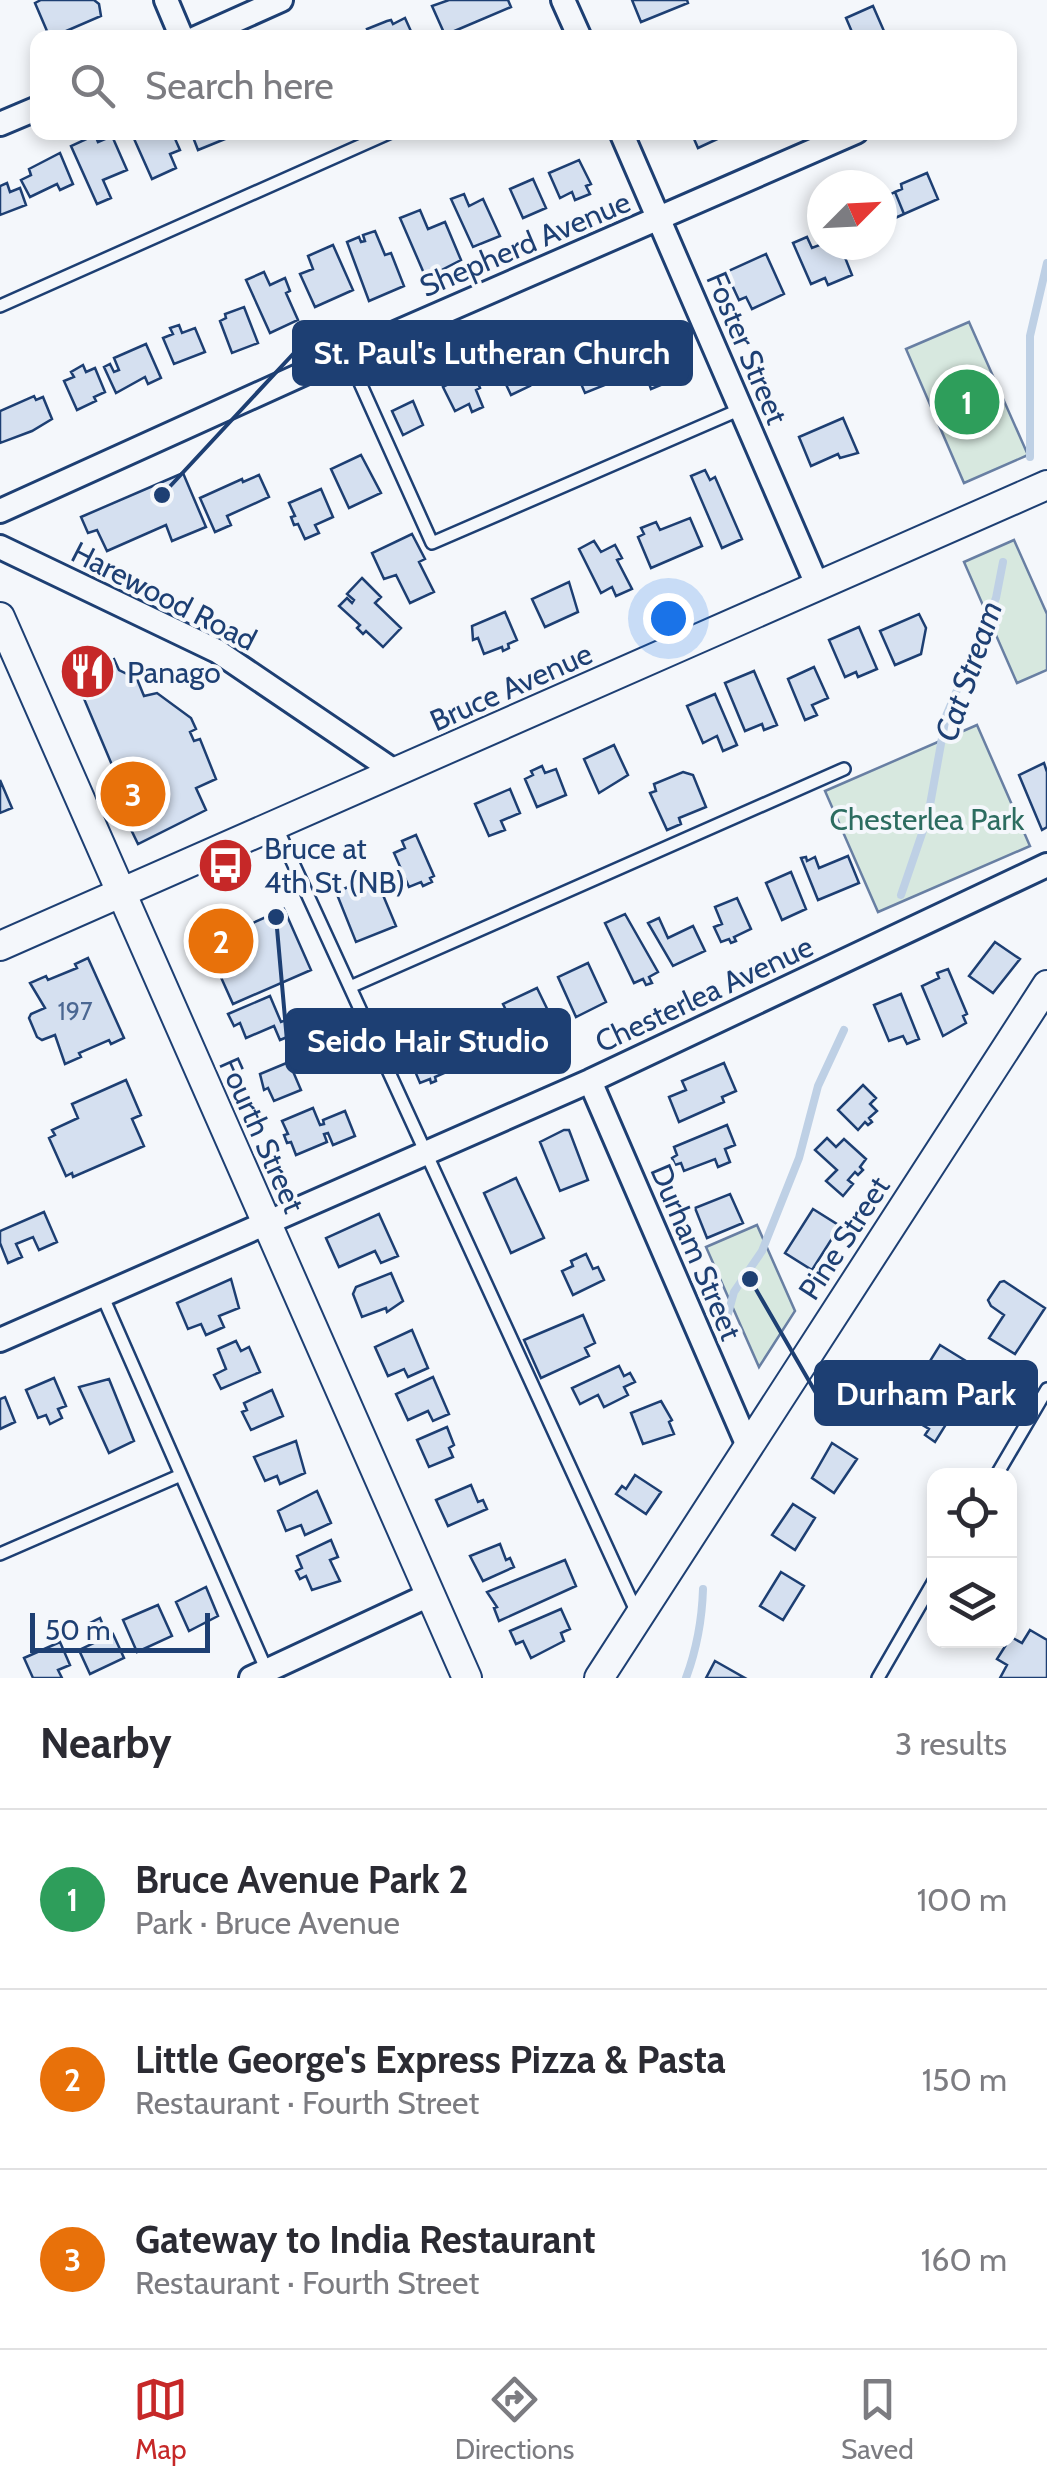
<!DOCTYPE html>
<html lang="en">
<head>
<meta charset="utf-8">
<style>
  body { margin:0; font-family:Cabin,sans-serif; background:#f2f2f3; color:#2b2b33 }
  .controls { position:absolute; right:30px; bottom:30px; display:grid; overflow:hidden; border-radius:20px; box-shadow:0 5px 15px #0003 }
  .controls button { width:90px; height:90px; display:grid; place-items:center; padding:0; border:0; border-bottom:2px solid #e1e1e2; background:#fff; color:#2b2b33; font:50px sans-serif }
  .compass { position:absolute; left:807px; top:170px; width:90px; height:90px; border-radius:50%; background:#fff; box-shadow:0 5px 15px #0003; rotate:66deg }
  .scale { position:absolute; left:30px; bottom:25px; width:180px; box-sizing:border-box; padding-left:10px; border:5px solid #1d3f73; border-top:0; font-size:28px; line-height:35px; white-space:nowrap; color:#1d3f73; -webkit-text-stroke:8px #f4f7fb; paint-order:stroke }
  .you { position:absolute; left:668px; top:618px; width:35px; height:35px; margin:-25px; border:8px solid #fff; border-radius:50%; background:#1a73e8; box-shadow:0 0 0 15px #1a73e833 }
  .badge { display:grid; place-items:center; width:65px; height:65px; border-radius:50%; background:#c62828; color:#fff; font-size:32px; font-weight:700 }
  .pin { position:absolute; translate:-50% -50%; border:5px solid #fff; box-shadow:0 2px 10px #0006 }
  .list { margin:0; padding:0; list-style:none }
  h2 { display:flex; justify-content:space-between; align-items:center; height:130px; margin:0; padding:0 40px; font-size:42px }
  h2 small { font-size:32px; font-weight:400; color:#7c7c81 }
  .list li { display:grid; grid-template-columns:65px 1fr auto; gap:30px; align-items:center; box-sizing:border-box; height:180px; padding:0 40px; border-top:2px solid #e1e1e2 }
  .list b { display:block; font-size:38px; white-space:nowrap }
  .list p { margin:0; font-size:32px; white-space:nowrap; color:#7c7c81 }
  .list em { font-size:32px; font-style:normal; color:#7c7c81 }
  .icon { flex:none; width:55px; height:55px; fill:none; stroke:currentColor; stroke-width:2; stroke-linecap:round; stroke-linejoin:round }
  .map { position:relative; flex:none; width:1047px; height:1678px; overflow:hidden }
  .search { position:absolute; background:#fff; box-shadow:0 5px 15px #0003; left:30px; right:30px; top:30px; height:110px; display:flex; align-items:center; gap:25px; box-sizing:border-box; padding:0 35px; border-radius:20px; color:#7c7c81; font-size:38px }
  .sheet { height:670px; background:#fff }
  nav { display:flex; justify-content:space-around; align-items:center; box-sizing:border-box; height:140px; border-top:2px solid #e1e1e2; background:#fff; font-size:28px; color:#7c7c81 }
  nav a { display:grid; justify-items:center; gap:5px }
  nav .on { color:#c62828 }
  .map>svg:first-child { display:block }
  .green { fill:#d7e8df; stroke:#687fa3; stroke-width:2.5 }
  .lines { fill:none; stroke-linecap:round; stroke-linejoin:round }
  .stream { stroke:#bed0e5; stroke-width:8 }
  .building { fill:#d5e0f0; stroke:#1d3f73; stroke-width:2.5 }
  .service-casing { stroke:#1d3f73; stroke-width:16 }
  .minor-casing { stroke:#1d3f73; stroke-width:28 }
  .tertiary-casing { stroke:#1d3f73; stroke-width:32 }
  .service { stroke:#f4f7fb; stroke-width:11 }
  .minor { stroke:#f4f7fb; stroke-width:22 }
  .tertiary { stroke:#f4f7fb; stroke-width:28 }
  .labels { text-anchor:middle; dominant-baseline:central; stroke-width:8; stroke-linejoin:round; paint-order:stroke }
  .number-label { font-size:25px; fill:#4b6792 }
  .street-label { font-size:30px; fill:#1d3f73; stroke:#f4f7fb }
  .poi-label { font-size:30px; fill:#1d3f73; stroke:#f4f7fb; text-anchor:start }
  .park-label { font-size:30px; fill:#2c6c60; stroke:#f4f7fb }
  .water-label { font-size:32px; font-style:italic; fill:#1d3f73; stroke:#f4f7fb }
  .leader { fill:none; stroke:#1d3f73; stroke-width:4 }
  .callout-dot { fill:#1d3f73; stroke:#f4f7fb; stroke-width:4 }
  .callout { fill:#1d3f73; stroke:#1d3f73; stroke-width:4 }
  .callout-label { font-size:32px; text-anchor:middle; font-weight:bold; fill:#fff }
</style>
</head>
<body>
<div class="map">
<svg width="1047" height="1678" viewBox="0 0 1047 1678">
  <rect width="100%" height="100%" fill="#f4f7fb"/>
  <!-- green -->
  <path class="green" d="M969,322L1028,455L964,483L906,349Z
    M1014,540L1047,614V670L1017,683L964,562Z
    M977,725L1030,846L878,912L825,791Z
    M757,1225L795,1311L759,1367L706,1247Z"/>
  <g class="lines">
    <!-- stream -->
    <path class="stream" d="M1030,457V336L1047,263
      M901,895L928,816L946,716L996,598L1003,562
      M728,1314L734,1292L762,1251L799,1158L818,1086L844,1030
      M686,1678C697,1648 702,1621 703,1589"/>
  </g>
  <!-- building -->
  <path class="building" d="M41,0H94L99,4L101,16L50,38L35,3Z
    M449,0H508L511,7L445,35L432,6Z
    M632,0H687L688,3L641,22Z
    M873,6L887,38H848L847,35L852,32L846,18Z
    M405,18L414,38H371L367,29L387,21L391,20L393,24Z
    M131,132H172L180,150L170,154L176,168L152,179Z
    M191,132H222L225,139L198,150Z
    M691,132H725L726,135L698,148Z
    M95,135L98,142L112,136L127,170L103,180L111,198L97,204L71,146Z
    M60,153L73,184L60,190L57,184L30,197L21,180L31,175L29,169Z
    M579,160L591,184L586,186L590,194L575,200L572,192L560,198L549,173Z
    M927,173L938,199L904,214L895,192L902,189L901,184Z
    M533,179L546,208L523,218L510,189Z
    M7,183L10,192L20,188L26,205L0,215V186Z
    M885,191L887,196L895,192L904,214L882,224V192Z
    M464,194L469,206L483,199L500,236L473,247L451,199Z
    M420,210L428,229L445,222L461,260L426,278L400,218Z
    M375,231L385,255L391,253L404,286L369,301L347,242L359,237L361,242L365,241L363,235Z
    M807,237L812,248L822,244L840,245L852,275L828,285L825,278L811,284L793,243Z
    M333,245L353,290L315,307L300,274L313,269L308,256Z
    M766,254L784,294L752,309L746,297L739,300L726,272Z
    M264,272L270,285L285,278L290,291L286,293L298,320L270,333L246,280Z
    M244,307L258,343L232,353L220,321L226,318L225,314Z
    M575,323L592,363L602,359L612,382L585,393L558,331Z
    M179,325L182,333L195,328L205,352L174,364L163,338L173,334L170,328Z
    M146,344L161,378L148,384L145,377L116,393L104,367L110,364L114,372L119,370L114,358Z
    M520,346L522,350L530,346L541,370L526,377L530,386L511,395L502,376L511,372L504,358L516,353L514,349Z
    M652,351L654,358L665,353L675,379L651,389L639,356Z
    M83,365L86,372L95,368L105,392L94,397L96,401L77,410L64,381L74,377L71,372Z
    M469,374L473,383L477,381L480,388L476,390L483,407L472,412L469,404L455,411L443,387Z
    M34,396L36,400L43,397L52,419L32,431L0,443V411Z
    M413,401L423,425L403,435L392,411Z
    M843,418L858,453L840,458L838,454L811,466L799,437Z
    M361,455L381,493L349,508L331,469Z
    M705,470L710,480L715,477L742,539L722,548L691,476Z
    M183,473L206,527L172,541L166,525L107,551L97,530L88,533L81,517Z
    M259,475L269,497L227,516L231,525L215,532L200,498L242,479L243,482Z
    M321,489L333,517L315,525L319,533L305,539L298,524L294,525L291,517L295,516L289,503Z
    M690,518L702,546L651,568L638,537L644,534L641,528L656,522L660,530Z
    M412,534L425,559L419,562L434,592L410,603L396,575L384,579L372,553Z
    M594,541L601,552L615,545L622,558L617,560L632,589L616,596L612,587L601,593L579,549Z
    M362,578L381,597L375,603L401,628L383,647L366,631L363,634L357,628L360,625L339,606L347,598L352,603L354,600L347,594Z
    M569,582L578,612L545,627L532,599Z
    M505,612L517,640L508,644L509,648L503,651L502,647L484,654L478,638L473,640L472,626Z
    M919,614L926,628L921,654L895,665L880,631Z
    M859,627L877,669L858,677L856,672L845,677L829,640Z
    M114,659L119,670L137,679L144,696L157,693L191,718L196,729L190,732L194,741L200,739L216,779L196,788L206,810L138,844L125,817L134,811L117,774L121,772L118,763L112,765L74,675Z
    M814,667L828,698L812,705L817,715L805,720L788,679Z
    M754,671L777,725L764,730L762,724L745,731L725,683Z
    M715,694L737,745L723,751L717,736L703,743L687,706Z
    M614,745L628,775L599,793L584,759Z
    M1044,763L1047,772V827L1042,830L1019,775Z
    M542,766L545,773L556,769L566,795L537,807L525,779L533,775L531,771Z
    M683,772L693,775L706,807L679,818L681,824L667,830L650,793L656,791L654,784Z
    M0,780L12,808L0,813Z
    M510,789L520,813L501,821L505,830L489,836L475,804Z
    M416,835L434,876L430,878L432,882L423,886L421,882L409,887L394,853L405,848L402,841Z
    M848,856L859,883L818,900L801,858L806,857L807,861L815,857L819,868Z
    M791,872L806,909L782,920L766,883Z
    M375,876L396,926L356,942L336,892Z
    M737,898L751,929L734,937L736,941L731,943L729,939L721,942L714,927L722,924L715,907Z
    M284,909L311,970L233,1004L206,944Z
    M625,914L658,972L649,977L652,983L646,985L643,979L634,983L605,923Z
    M659,918L668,938L693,926L705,951L673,966L648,923Z
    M995,942L1020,959L993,993L969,976Z
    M88,958L124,1038L111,1044L109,1040L79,1053L81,1057L65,1064L55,1035L42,1040L37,1037L29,1018L31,1014L45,1008L30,983L46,976L48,980L77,968L75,964Z
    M588,963L606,1002L576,1017L558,977Z
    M948,969L967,1014L963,1016L966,1023L943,1036L922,986L939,978L937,973Z
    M537,988L555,1025L542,1031L540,1027L519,1037L503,1004Z
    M901,994L919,1039L907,1044L903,1036L889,1041L874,1005Z
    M270,996L281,1022L286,1020L292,1035L280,1040L274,1026L246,1038L240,1023L234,1026L228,1014Z
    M430,1041L444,1073L435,1077L436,1081L431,1083L430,1079L420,1083L406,1050Z
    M289,1062L301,1090L274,1101L268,1088L264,1090L260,1074Z
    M724,1063L736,1091L722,1097L724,1102L679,1122L669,1097L686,1090L682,1081Z
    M126,1080L141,1115L132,1119L144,1146L73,1177L72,1173L66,1176L49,1138L55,1135L52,1130L78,1118L72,1104Z
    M863,1085L876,1098L870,1104L877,1111L869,1118L872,1122L868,1125L865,1122L858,1130L838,1110Z
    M313,1108L320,1125L324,1124L323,1120L345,1111L355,1136L333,1145L328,1133L324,1134L327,1142L296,1155L291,1142L287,1143L284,1135L288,1134L282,1121Z
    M727,1125L735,1145L725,1149L730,1162L718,1167L715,1159L684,1171L681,1163L675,1165L672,1158L677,1155L674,1147Z
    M564,1130H569L588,1180L560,1191L540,1142Z
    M827,1138L836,1147L844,1139L866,1159L860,1167L863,1170L858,1175L855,1172L848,1180L853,1184L843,1196L826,1181L837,1170L815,1150Z
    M516,1178L544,1238L511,1253L484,1193Z
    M730,1194L743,1223L707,1238L695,1208Z
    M813,1209L840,1226L812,1270L785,1253Z
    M44,1212L57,1242L39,1250L33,1237L16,1244L22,1257L8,1263L0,1243V1231Z
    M379,1214L398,1256L381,1263L375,1251L339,1267L326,1238Z
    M586,1254L593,1269L598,1267L604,1280L573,1295L562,1271L573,1266L571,1261Z
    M391,1273L403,1301L387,1312L386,1308L362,1317L353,1294L356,1287Z
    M231,1279L239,1308L219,1316L224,1327L206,1335L201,1324L188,1329L177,1303Z
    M1004,1281L1045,1308L1015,1354L989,1338L1004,1315L991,1306L988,1300L1000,1282Z
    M583,1315L595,1343L585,1348L589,1356L541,1378L524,1340Z
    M412,1330L428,1368L408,1377L404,1369L388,1376L375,1347Z
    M236,1341L241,1351L249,1347L260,1372L221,1389L214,1375L226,1369L218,1349Z
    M940,1345L987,1374L972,1399L925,1369Z
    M619,1366L624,1376L630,1373L635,1382L624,1387L628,1395L604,1407L598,1395L580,1404L572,1388Z
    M433,1377L449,1414L433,1421L428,1411L408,1420L396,1394Z
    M54,1378L66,1406L58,1409L62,1418L50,1424L46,1415L38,1418L26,1390Z
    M109,1379L134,1441L109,1453L79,1387Z
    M272,1390L283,1416L251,1430L242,1412L247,1410L244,1403Z
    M933,1396L955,1410L935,1442L925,1435L929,1429L911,1418L917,1409L923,1412Z
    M5,1397L15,1422L0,1429V1399Z
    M661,1401L672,1420L669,1422L674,1434L643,1444L631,1413Z
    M447,1427L454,1445L449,1448L453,1457L429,1467L417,1440Z
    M296,1441L305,1473L280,1484L277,1476L265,1481L254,1457Z
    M832,1443L857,1459L834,1493L812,1478Z
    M635,1475L661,1492L646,1514L616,1494L622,1486L626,1489Z
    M471,1485L478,1502L483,1500L487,1509L448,1526L436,1500Z
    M317,1491L331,1523L305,1535L301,1525L286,1531L278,1511Z
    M793,1504L815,1518L795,1550L772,1535Z
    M331,1540L338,1557L330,1560L340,1581L312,1590L306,1576L300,1579L296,1571L302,1568L297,1556Z
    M500,1544L506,1560L510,1558L514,1567L483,1581L470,1556Z
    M565,1560L576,1586L499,1621L494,1608L497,1607L487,1592Z
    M781,1572L804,1586L783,1620L760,1606Z
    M206,1587L218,1616L189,1631L176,1602Z
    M158,1605L172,1636L137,1652L123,1620Z
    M561,1609L570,1629L561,1633L564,1641L531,1658L523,1641L516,1644L510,1631Z
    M100,1618L108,1637L113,1634L124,1658L90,1674L79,1650L94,1643L86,1625Z
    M1030,1630L1047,1640V1678H1000L1007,1665L997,1659L1011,1637L1022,1643Z
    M60,1642L70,1665L58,1670L62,1678H33L24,1658Z
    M715,1661L745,1678H706Z"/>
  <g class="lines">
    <defs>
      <path id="service" d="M0,306L391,132
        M347,354L432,543L741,409
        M276,826L637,1613
        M350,987L844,769
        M102,1295L267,1671
        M996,1476L1047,1389
        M0,1554L181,1475
        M878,1678L934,1581"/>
      <path id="minor" d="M166,0L182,38
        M563,0L580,38
        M196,38L281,0
        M0,124L38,108
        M621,132L818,587
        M0,511L347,354L856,132
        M0,547L217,651L397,773
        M590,1081L748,1446
        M0,1340L590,1081L1047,865
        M251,1678L429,1595"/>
      <path id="tertiary" d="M0,617L467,1678
        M0,946L1047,485
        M599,1678L1047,985"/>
    </defs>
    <!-- service casing -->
    <use href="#service" class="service-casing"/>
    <!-- minor casing -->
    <use href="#minor" class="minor-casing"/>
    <!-- tertiary casing -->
    <use href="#tertiary" class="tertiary-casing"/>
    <!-- service -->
    <use href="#service" class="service"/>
    <!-- minor -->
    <use href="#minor" class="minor"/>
    <!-- tertiary -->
    <use href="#tertiary" class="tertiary"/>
  </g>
  <!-- icons -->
  <defs>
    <symbol id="restaurant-disc" viewBox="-11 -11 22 22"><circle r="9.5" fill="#c62828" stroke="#f4f7fb"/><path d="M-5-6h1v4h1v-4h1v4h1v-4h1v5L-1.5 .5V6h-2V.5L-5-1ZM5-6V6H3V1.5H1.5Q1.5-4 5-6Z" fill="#fff"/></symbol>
    <symbol id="bus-disc" viewBox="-11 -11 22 22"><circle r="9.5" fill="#c62828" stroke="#f4f7fb"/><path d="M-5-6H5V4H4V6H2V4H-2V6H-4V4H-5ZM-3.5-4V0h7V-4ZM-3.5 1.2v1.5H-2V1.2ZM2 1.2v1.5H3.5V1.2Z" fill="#fff"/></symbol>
  </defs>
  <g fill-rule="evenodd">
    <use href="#restaurant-disc" x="56" y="640" width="63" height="63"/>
    <use href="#bus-disc" x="194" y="834" width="63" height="63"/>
  </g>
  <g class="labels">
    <!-- number labels -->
    <g class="number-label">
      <text x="75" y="1011">197</text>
    </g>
    <!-- street labels -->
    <g class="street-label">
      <text transform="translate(525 244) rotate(-23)">Shepherd Avenue</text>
      <text transform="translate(747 348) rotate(67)">Foster Street</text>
      <text transform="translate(164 596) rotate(27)">Harewood Road</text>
      <text transform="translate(511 687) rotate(-24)">Bruce Avenue</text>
      <text transform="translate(704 994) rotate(-25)">Chesterlea Avenue</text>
      <text transform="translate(262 1135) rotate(66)">Fourth Street</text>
      <text transform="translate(844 1238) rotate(-57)">Pine Street</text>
      <text transform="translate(696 1252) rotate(67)">Durham Street</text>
    </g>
    <!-- poi labels -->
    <g class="poi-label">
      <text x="127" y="672">Panago</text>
      <text x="264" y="848">Bruce at<tspan x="264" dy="34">4th St (NB)</tspan></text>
    </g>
    <!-- park labels -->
    <g class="park-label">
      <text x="927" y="819">Chesterlea Park</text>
    </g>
    <!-- water labels -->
    <g class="water-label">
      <text transform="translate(968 671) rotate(-71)">Cat Stream</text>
    </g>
  </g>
  <!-- callouts -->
  <path class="leader" d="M162 495L294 353M276 917L287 1041M750 1279L816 1393"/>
  <g class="callout-dot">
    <circle cx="162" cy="495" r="10"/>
    <circle cx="276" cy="917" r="10"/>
    <circle cx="750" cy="1279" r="10"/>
  </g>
  <g class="callout">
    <rect x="294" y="322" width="397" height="62" rx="10"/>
    <rect x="287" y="1010" width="282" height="62" rx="10"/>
    <rect x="816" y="1362" width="220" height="62" rx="10"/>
  </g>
  <g class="callout-label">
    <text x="492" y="364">St. Paul's Lutheran Church</text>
    <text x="428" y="1052">Seido Hair Studio</text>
    <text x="926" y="1405">Durham Park</text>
  </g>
</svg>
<div class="controls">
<button><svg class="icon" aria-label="locate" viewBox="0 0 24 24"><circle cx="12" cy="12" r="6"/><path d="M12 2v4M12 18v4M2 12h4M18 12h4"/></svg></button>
<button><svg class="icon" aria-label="layers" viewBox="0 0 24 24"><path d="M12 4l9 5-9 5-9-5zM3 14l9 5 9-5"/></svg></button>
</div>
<svg class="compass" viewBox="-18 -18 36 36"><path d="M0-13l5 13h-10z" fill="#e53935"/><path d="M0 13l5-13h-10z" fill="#7c7c81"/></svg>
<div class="scale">50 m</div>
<div class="you"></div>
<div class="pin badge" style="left:967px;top:402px;background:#2e9e5b">1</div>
<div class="pin badge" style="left:221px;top:941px;background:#e8710a">2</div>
<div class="pin badge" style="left:133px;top:794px;background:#e8710a">3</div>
<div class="search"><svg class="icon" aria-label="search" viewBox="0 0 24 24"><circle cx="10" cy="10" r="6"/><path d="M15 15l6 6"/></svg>Search here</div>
</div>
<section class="sheet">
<h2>Nearby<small>3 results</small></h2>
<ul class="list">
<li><span class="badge" style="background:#2e9e5b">1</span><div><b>Bruce Avenue Park 2</b><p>Park · Bruce Avenue</p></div><em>100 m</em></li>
<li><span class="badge" style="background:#e8710a">2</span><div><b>Little George's Express Pizza &amp; Pasta</b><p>Restaurant · Fourth Street</p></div><em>150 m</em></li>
<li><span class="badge" style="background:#e8710a">3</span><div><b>Gateway to India Restaurant</b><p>Restaurant · Fourth Street</p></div><em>160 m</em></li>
</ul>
</section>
<nav>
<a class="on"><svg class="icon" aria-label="map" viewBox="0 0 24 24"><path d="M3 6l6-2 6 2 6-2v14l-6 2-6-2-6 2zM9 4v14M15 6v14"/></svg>Map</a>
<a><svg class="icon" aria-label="directions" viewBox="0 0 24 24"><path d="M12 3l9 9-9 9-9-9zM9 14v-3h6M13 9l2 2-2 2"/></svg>Directions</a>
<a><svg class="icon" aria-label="saved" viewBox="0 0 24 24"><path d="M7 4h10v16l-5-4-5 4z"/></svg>Saved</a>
</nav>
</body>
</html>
